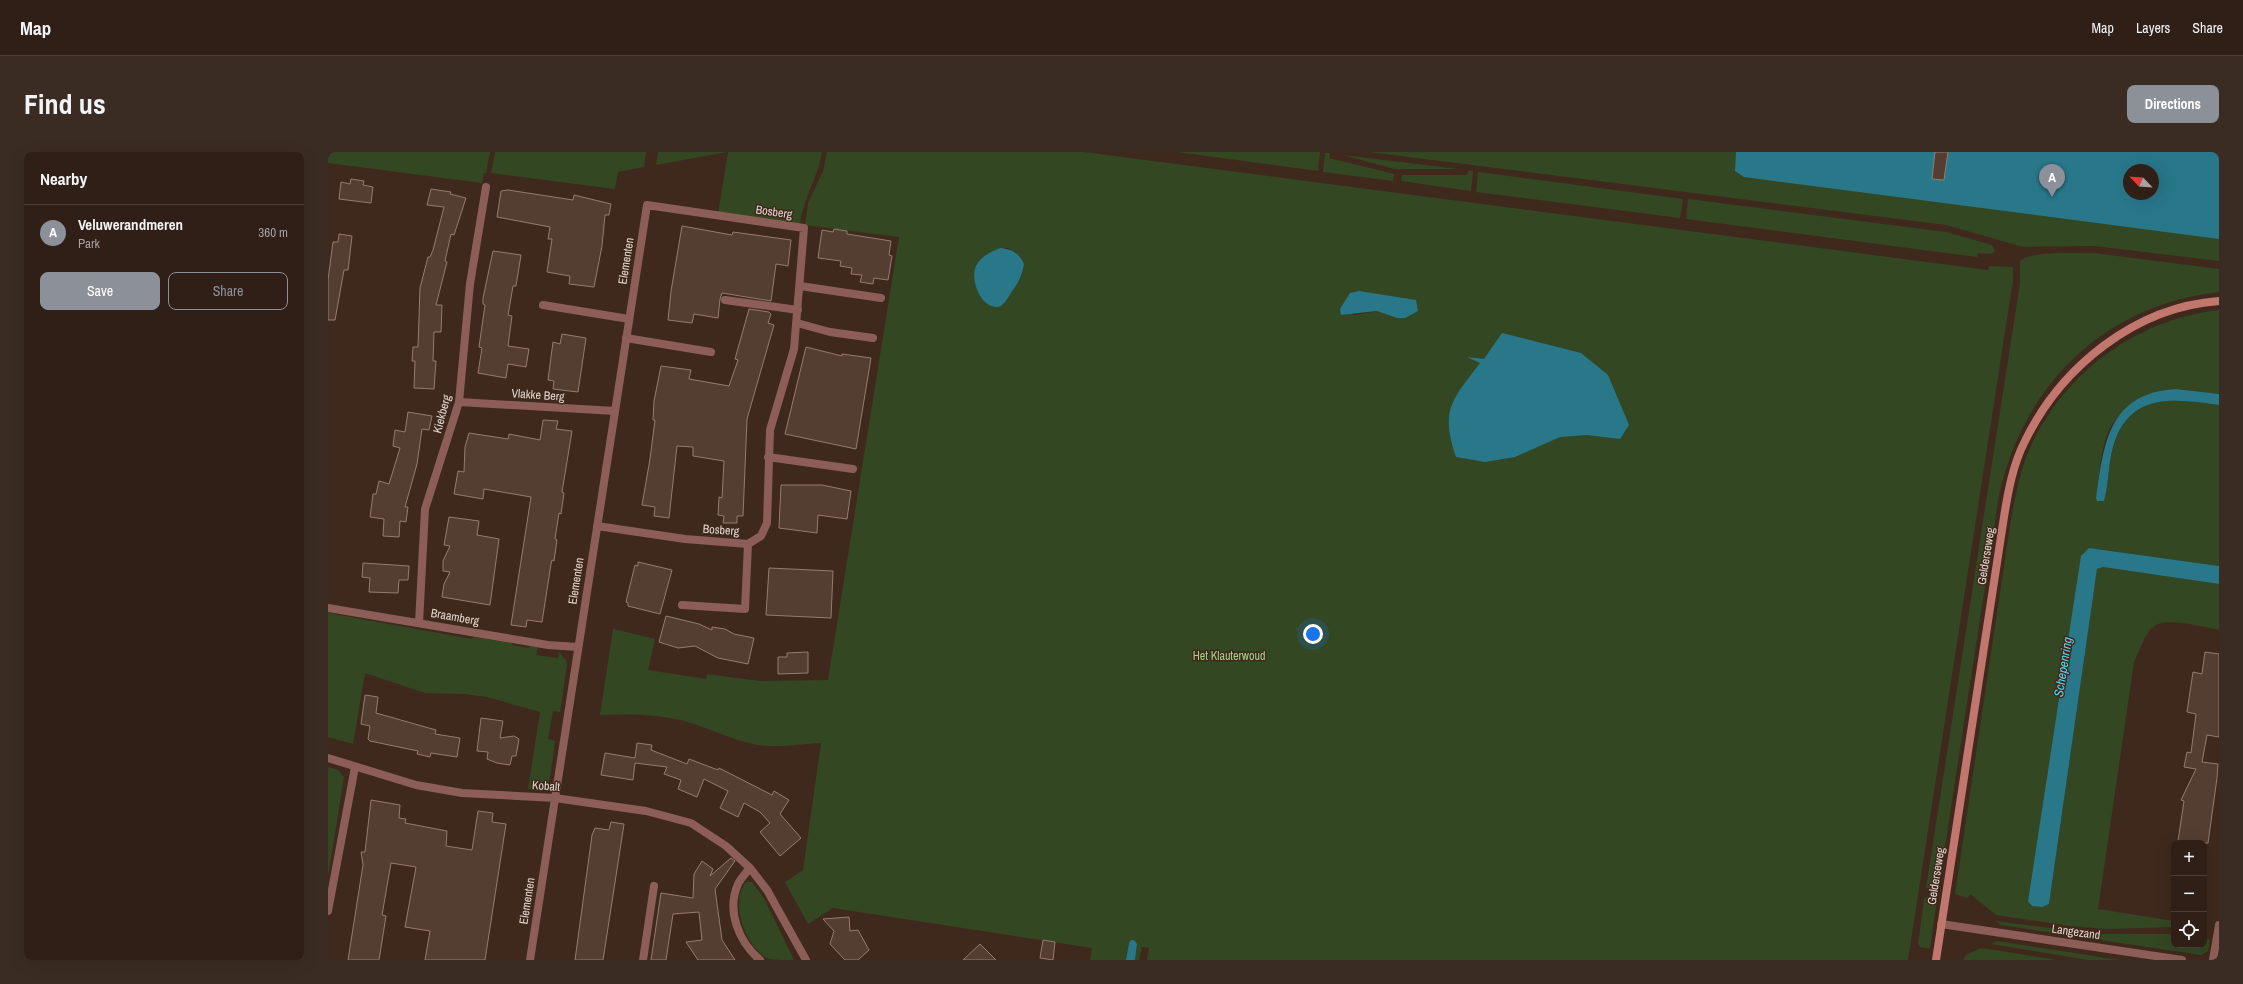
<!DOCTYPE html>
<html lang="en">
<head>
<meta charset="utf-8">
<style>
  body { margin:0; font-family:"Archivo Narrow",sans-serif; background:#3b2c23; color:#f1f3f6 }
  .controls { position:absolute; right:12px; bottom:12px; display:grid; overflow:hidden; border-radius:8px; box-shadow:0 4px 16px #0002 }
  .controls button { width:36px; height:36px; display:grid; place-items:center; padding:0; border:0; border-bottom:1px solid #4a3d35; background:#2f1f16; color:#f1f3f6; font:20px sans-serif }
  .compass { position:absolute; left:1795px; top:12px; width:36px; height:36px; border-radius:50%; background:#2f1f16; box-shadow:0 4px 16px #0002; rotate:295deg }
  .you { position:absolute; left:985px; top:482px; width:14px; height:14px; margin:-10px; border:3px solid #fff; border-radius:50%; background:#1a73e8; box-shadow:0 0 0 6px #1a73e833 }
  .badge { display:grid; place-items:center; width:26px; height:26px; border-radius:50%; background:#8c9099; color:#fff; font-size:13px; font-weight:700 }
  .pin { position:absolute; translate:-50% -33px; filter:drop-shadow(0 1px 2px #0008) }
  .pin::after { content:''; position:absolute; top:21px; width:14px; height:12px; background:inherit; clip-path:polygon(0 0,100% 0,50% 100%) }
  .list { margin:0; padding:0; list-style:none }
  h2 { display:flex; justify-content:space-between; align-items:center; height:52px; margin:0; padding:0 16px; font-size:17px }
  h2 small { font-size:13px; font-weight:400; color:#a7a2a1 }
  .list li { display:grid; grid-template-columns:26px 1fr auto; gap:12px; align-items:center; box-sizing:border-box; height:56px; padding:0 16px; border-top:1px solid #4a3d35 }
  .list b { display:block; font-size:15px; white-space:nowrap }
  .list p { margin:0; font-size:13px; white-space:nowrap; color:#a7a2a1 }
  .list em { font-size:13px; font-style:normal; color:#a7a2a1 }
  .actions { display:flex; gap:8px; padding:12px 16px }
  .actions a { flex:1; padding:9px 0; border:1px solid #8c9099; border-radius:8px; text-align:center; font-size:14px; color:#8c9099 }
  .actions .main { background:#8c9099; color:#fff }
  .icon { flex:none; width:22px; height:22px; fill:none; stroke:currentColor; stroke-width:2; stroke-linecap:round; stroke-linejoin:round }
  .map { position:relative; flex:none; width:1891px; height:808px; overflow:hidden; border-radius:8px }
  header { display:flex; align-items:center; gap:24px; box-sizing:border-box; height:56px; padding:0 20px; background:#2f1f16; border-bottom:1px solid #4a3d35 }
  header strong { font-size:19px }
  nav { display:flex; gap:22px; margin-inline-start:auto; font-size:14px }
  .intro { display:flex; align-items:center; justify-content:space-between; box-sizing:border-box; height:96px; padding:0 24px }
  h1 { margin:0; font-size:28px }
  .button { padding:10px 18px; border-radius:8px; background:#8c9099; color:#fff; font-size:14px; font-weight:700 }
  main { display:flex; gap:24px; padding:0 24px }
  aside { flex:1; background:#2f1f16; border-radius:8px; box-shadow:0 4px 16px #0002 }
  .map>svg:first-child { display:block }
  .green { fill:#344723; fill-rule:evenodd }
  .water { fill:#28788a; fill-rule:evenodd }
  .building { fill:#543d31; stroke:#967c6e }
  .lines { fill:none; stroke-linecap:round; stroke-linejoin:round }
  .lane { stroke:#8d5e58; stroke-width:8 }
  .street { stroke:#8d5e58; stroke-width:8 }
  .secondary { stroke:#c1776e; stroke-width:8 }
  .labels { text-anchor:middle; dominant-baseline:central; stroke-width:3; stroke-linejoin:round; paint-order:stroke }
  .street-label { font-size:12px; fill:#e2d4cc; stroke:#3f291d }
  .park-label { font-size:12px; fill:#a7d084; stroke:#3f291d }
  .water-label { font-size:13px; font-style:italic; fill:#61d3f0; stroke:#3f291d }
</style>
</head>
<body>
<header>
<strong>Map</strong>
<nav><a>Map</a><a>Layers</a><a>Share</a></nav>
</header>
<div class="intro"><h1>Find us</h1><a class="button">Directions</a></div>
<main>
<aside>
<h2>Nearby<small></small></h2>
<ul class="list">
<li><span class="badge">A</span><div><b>Veluwerandmeren</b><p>Park</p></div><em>360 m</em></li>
</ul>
<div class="actions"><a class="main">Save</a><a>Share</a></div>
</aside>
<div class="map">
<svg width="1891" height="808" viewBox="0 0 1891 808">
  <rect width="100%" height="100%" fill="#3f291d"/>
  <!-- green -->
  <path class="green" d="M0,0H162L158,21H156L154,31L0,11Z
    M167,0H318L316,15L290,20L287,37L163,21Z
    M330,0H399L328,13Z
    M400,0H494C490,26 475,46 472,72L390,62Z
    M499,0H756L1660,118L1661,114L1685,115V128L1580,808H819L821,796L814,795L811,808H807L809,792L801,791L798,808H762L764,796L505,756L480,772L457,730L475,718L493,591C473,592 449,596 429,593C404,588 381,576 356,569C328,562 301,562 272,563L285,477L327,487L320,518L378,527L379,522L431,529L500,528L571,85L477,73L480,51L495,19ZM672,96H680L689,101L652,107ZM1012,157L1090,159L1069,166L1049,159L1026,163Z
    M849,0H992L990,19Z
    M1041,0H1891V109L1766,94L1695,95L1618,73ZM1801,18H1825V42H1801Z
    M997,1H1002L1001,6L1066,22L1065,29L995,20Z
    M1015,3L1130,17H1066Z
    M1140,19H1145L1143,39L1073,29L1074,23H1139Z
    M1150,20L1355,47L1352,66L1148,40Z
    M1360,47L1618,80L1664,93L1667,99L1663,102L1650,101L1649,105L1358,67Z
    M1766,101L1891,117V140C1776,153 1696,232 1671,343L1610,740L1598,736L1692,131V109C1705,98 1748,102 1766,101Z
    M1891,158V242C1877,241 1863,238 1849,237C1820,236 1789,257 1779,283C1772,303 1771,325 1768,346L1769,349H1776C1781,332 1780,312 1785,295C1801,239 1847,247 1891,253V414L1769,397H1761L1755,401L1700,749L1721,752L1769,417L1775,415L1891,432V478C1876,475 1836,464 1825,475C1816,483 1811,500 1806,510L1770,757L1846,769V775L1778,777L1742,774L1668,763L1642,742L1640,746L1627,742L1684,361C1688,343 1691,325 1697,308C1729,226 1804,168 1891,158Z
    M0,461L144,487L145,485L184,491V493L201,496L202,494L210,495L208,503L230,506L231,500L238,508L239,513L232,560L225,559L220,587L227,589L222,626L218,634L210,637H200L212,560L159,545L136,542L97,541L37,521L25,592L0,585Z
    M0,615L10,618L16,625L0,725Z
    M418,730H424L437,748L466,808C459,808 448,808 441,807C418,797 401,750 418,730Z
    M1600,744L1609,746L1602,797L1592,795L1590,792L1596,747Z
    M1667,769L1767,782H1846V793H1876V786L1882,788L1880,799L1873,803L1673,773Z
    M1669,789L1792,808H1760L1663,792Z
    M1653,796L1723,807L1727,808H1635L1638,803Z"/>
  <!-- water -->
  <path class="water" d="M1408,0H1891V87L1416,25L1407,19ZM1801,18H1825V42H1801Z
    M672,96C684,97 691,101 696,112C694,123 691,130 684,139C681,144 676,154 670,155C652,156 642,127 648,114C653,104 663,100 672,96Z
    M1031,139L1088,148L1090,159L1077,166H1069L1049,159L1013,163L1012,157L1022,141Z
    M1174,181L1253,201L1280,223L1301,273L1292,287L1259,283L1232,285L1187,305L1157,310L1128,305C1112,258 1124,248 1152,211L1139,205L1156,207Z
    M1848,237L1891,242V253C1847,247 1801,239 1785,295C1780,312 1781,332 1776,349H1769L1768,346C1776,292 1780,241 1848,237Z
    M1761,396L1891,414V432L1775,415L1769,417L1721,752L1714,755L1704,754L1700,749L1753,404Z
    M803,788H806L809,792L807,808H798L801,791Z"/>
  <!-- building -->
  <path class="building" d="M1607,0H1620L1616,28L1604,27Z
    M23,27L36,29L35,33L45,35L43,51L11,47L13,30L22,32Z
    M103,37L123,40L122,42L138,46L126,83L123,82L117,109L119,110L108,153H114L113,180H106L105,209H108L106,237L86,236L87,209H84L85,195H90L92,136L100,105H102L105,98L116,55L99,53Z
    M180,38L245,48L246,43L283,52L281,63H277L274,94L266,135L241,132L242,124L219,120L224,87H220L222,75L169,65L173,39Z
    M354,74L404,83L405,80L463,88L460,114L448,112L443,149L394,141L392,147L390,166L366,162L364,171L340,168L343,139Z
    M506,77L519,79V82L563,89L561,103L564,104L560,128L546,126L545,132L532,130L534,123L523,122L524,116L512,114L513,109L490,106L494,78L505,80Z
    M11,82L24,84L20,118H16L7,168H0V128L5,90H10Z
    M165,99L193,103L188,134H185L180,163L184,164L180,194L201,197L198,215L180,212L178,226L150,221L154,196L151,195L157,153L155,152V146Z
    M421,157L441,160L443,162L440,171L446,173L419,267L415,364H409V371H395L396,364L390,363L391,345L394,346L396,309L365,304V295L349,294L341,366L326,364L327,355L314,353L322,307L327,268H325L326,249L333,214L363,218L361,227L401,234L410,208L407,207Z
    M234,182L258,186L250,240L225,237L226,229L220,228L225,190L232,192Z
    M478,195L514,204V202L543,206L528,297L457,282Z
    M80,260L104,264L101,278L94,277L89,312L77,355H80L78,370L72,369L71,385L55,384L56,367L42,365L45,342H48L51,329L61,332L72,296L65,294L67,278L77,280Z
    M215,268L230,269L228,277L244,279L234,340L236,341L233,362L231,361L227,387L229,388L226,409L224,408L223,412L214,470L199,468L198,475L183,473L203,345L156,337L155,347L126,342L130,319L136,320L137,295L141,281L180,287L181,282L212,288Z
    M453,333H494L523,339L519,367L490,363L489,381L451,376Z
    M121,365L151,369L149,383L171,387L162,453L114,445L116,432L122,420L115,419V409L122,394L116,393Z
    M310,410L344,418L332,462L300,454V451L298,450L307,413L310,414Z
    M35,411L81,414L80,428H71L70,441L41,440L42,426L34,425Z
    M441,416L505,419L503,466L438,463Z
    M338,464L371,472L384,478V475L397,477L406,482L426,486L420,512L390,506L367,494L350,496L331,490Z
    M480,500V521L450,522V505H459V501Z
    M1877,500L1891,502V585L1879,583L1874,610L1890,612L1889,626L1880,691H1862L1850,689L1856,649L1853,648L1868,617L1856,615L1859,600L1863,601L1868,562L1859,560L1865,520L1874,522Z
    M37,543L50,545L48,561L108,578L107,582L132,586L129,605L103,601L102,605L89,602L90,599L42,589L40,587L42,574L33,572Z
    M153,566L175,569L172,586L186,584L191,587L188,604H184L182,613L169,611L159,607L160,600L149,599Z
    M309,591L324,593L323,598L359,612L361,607L390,618L391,616L444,643L446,639L461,648L452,662L473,686L452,704L432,680L442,671L432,660L416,651L410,665L392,656L400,639L376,627L369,645L350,637L353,628L336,622L339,615L307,611L305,628L273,623L277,601L307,606Z
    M43,648L72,653L71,666L78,667L77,671L119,679L118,694L144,698L150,659L165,661L164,670L178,672L157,808H97L102,779L77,775L88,715L63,711L54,763L58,764L51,808H20L35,713L33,700H37Z
    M283,670L296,672L275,808H247L264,683L267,676L281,678Z
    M403,706L407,709L387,737L394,788L407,808H370L358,790L374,788L371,760L345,762L338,808H323L333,741L365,746L366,722L374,709L385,717L382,724Z
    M521,765L522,779L530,778L541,798L530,808H517L502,792L506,779L495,767Z
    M715,788L727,790L725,808L712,806Z
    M652,792L668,808H635Z"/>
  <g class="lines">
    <!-- lane -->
    <path class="lane" d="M472,134L553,146
      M397,148L470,158
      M215,153L301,167
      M298,186L383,200
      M315,808L326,734"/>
    <!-- street -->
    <path class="street" d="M469,171L502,180L545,186
      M131,250L287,259
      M440,305L525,317
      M354,453L417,457L420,392
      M0,456L220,493L250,495
      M91,471L97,357L131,250L142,132L158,35
      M0,606L88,633L134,641L227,646L318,659L363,671L398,694L422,716L439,738L478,808
      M422,716C418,721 413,726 410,732C398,759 411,790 432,808
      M0,759L27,615
      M1613,772L1854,808
      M202,808L319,53L476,76L466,197L442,278L439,371L433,384L420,392L357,387L269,374
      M1885,808L1891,773"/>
    <!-- secondary -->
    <path class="secondary" d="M1608,808L1676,365C1680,340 1685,312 1697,289C1733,215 1807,155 1891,149"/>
  </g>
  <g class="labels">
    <!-- street labels -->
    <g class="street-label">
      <text transform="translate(446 60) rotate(8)">Bosberg</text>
      <text transform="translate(298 109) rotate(-81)">Elementen</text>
      <text transform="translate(210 243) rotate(4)">Vlakke Berg</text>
      <text transform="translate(114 262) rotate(-75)">Kiekberg</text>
      <text transform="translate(393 378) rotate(4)">Bosberg</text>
      <text transform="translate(1658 404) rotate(-81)">Gelderseweg</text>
      <text transform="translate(248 429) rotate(-81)">Elementen</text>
      <text transform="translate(127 465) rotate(10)">Braamberg</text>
      <text transform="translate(218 634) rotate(4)">Kobalt</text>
      <text transform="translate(1608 724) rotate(-81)">Gelderseweg</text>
      <text transform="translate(199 749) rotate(-81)">Elementen</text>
      <text transform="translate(1748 780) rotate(8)">Langezand</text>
    </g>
    <!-- park labels -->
    <g class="park-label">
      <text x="901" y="504">Het Klauterwoud</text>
    </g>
    <!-- water labels -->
    <g class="water-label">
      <text transform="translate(1735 515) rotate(-81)">Schepenring</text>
    </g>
  </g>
</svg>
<div class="controls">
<button>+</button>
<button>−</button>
<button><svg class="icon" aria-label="locate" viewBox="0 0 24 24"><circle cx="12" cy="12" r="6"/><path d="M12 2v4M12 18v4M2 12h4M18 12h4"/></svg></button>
</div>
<svg class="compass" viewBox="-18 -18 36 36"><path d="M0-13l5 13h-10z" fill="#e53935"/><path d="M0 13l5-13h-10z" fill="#a7a2a1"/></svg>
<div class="you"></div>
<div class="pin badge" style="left:1724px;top:45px">A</div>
</div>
</main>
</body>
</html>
